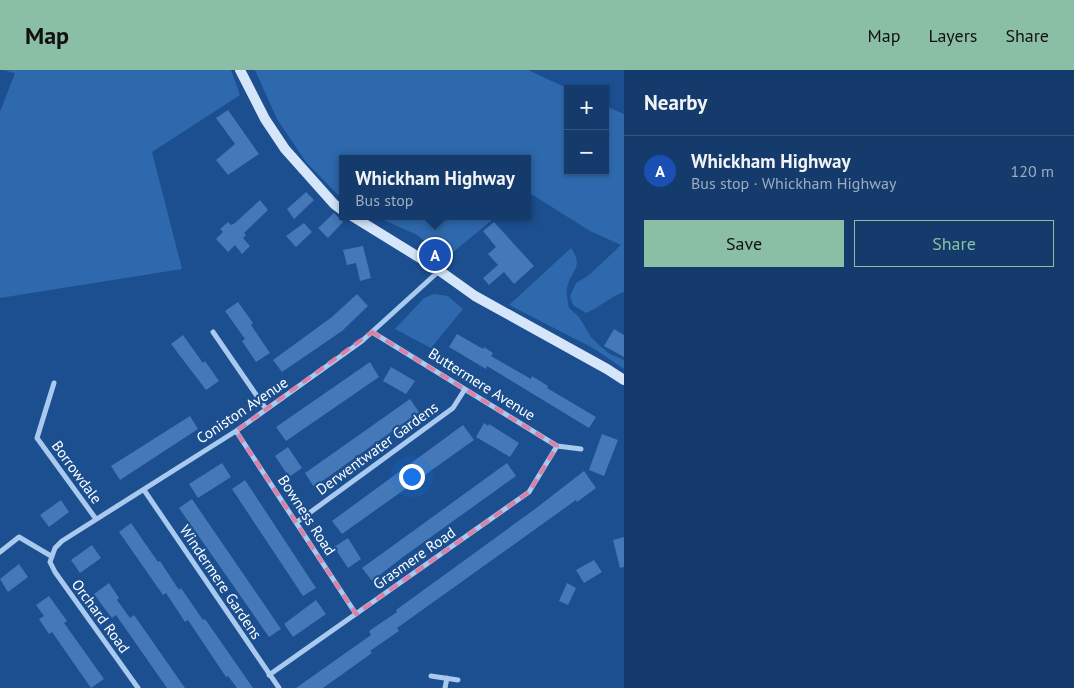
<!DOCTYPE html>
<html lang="en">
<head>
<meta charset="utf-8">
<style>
  body { margin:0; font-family:"PT Sans",sans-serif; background:#1d4271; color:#f1f3f6 }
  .controls { position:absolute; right:15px; top:15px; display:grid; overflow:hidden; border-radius:0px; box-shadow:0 1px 4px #0004 }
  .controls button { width:45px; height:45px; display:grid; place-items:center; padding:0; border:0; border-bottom:1px solid #33557e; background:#143b6b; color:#f1f3f6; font:25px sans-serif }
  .you { position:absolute; left:411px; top:406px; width:18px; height:18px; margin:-12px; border:4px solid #fff; border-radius:50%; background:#1a73e8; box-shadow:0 0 0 8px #1a73e833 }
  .badge { display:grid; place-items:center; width:32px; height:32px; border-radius:50%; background:#8abfa5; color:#fff; font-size:16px; font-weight:700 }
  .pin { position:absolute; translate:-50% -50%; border:2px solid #fff; box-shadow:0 1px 5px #0006 }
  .popup { position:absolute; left:339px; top:85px; width:192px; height:65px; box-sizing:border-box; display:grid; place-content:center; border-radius:0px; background:#143b6b; filter:drop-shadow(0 1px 4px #0005); font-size:16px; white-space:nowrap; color:#9dadc1 }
  .popup b { font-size:19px; color:#f1f3f6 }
  .popup::after { content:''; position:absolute; left:50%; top:100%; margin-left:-10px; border:10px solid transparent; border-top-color:#143b6b }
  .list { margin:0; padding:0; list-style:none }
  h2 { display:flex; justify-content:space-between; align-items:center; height:65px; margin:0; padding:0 20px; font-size:21px }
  h2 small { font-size:16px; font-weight:400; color:#9dadc1 }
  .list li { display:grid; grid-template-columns:32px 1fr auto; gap:15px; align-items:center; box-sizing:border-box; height:70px; padding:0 20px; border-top:1px solid #33557e }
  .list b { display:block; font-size:19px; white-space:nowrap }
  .list p { margin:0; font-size:16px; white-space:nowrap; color:#9dadc1 }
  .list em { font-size:16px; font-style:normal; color:#9dadc1 }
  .actions { display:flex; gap:10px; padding:15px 20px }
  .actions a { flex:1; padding:11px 0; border:1px solid #8abfa5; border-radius:0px; text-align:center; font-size:18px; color:#8abfa5 }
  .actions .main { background:#8abfa5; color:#111 }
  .map { position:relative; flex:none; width:624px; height:618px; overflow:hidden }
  header { display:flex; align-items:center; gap:30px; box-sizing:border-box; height:70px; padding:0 25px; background:#8abfa5; color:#111 }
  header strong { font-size:24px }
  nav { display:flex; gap:28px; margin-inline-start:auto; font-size:18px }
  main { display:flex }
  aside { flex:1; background:#143b6b }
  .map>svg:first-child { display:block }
  .green { fill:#2e69ad }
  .building { fill:#4478b7 }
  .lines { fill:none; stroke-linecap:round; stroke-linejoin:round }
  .street { stroke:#a9c9ee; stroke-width:5 }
  .secondary { stroke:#d6e6fa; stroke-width:10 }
  .marked { fill:none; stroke:#dd80a5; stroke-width:4; stroke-dasharray:10 6; stroke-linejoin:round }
  .labels { text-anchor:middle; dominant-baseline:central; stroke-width:4.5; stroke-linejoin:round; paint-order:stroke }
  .street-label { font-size:15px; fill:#fff; stroke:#1b4f8f }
</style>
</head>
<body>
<header>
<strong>Map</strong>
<nav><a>Map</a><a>Layers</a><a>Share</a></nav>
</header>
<main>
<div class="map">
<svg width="624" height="618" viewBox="0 0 624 618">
  <rect width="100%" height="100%" fill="#1b4f8f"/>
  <!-- green -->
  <path class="green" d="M3,0H231L240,25L152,82L182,199L0,228V42L15,3Z
    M255,0H528L569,19L568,101H605V36L624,44V222C610,227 600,237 586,243L573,235L570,226L576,213L589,205L621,175L590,161L528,122V89H342V129L306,92L277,49Z
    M375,146H497L446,188L417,165Z
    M571,178C585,197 570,201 567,218C566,224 568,232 569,238L579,247L591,267L600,276L610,284L624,290V299L593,278L509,235Z
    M434,224L448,226L463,239L431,278L395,259L424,228Z"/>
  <!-- building -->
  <path class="building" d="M228,40L259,84L228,105L216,90L235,74L216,48Z
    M306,122L314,130L294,149L287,139Z
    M260,130L268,140L244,163L246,165L243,168L250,176L242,184L235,175L228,182L216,169L223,162L220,159L228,152L231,155L235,153Z
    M334,143L343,152L328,168L318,158Z
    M494,152L534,196L514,214L504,202L489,215L483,208L498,195L488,184L496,177L483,161Z
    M304,153L312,162L296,177L286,166Z
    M363,176L371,208L360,211L356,193L347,195L343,180Z
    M357,224L368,236L342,261L282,302L273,290L332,247Z
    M238,232L253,253L251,255L270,283L256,292L242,271L245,269L225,241Z
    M614,259L624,265V287L604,276Z
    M457,264L483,279L484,277L493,283L491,286L531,309L532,306L548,316L547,318L596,347L589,358L487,296L486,299L449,277Z
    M183,265L203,293L205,291L219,311L206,320L171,274Z
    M370,292L379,307L286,371L276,357Z
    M391,297L415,311L406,324L383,311Z
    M410,329L419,342L314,417L305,403Z
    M190,346L198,359L120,410L111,396Z
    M484,353L488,356L489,354L519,373L510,387L476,367Z
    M463,355L474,370L342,464L332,451Z
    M602,364L618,370L604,406L589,400Z
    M288,377L302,398L289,407L275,386Z
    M222,393L231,407L198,428L189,414Z
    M507,393L516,406L403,487L372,511L362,498Z
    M584,401L596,418L577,432L576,430L425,538L397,558L399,561L370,581L372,583L323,618H296L371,565L369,561L397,542L396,540L535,439Z
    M245,410L316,518L303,526L232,419Z
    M192,429L281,559L269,567L179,438Z
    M61,430L69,442L49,457L40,445Z
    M131,453L158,492L160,491L179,520L181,518L203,550L205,549L253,618H237L228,606L226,607L188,550L185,552L166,523L163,525L119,462Z
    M624,467V497L620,498L613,470Z
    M348,468L361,489L348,498L334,477Z
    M92,475L101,488L80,503L71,490Z
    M594,490L602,502L584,513L576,500Z
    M19,494L28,507L8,522L0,509Z
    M109,513L119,528L117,530L130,548L134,545L185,618H167L116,545L112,548L105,539L94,524Z
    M567,513L576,518L568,535L559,531Z
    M49,526L67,551L64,553L104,609L91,618L52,562L49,564L39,549L44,546L36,535Z
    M316,530L326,544L293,567L284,554Z"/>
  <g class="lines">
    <!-- street -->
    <path class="street" d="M213,262L266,339
      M372,262L557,376L581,379
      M54,313L37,368L96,449
      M236,361L356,544
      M144,420L279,618
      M297,452L453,338L465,319
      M0,482L19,467L51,486
      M269,605L529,422L557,376
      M431,606L458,610
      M138,618L55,502L50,492L55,478L62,471L236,361L362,271L439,201
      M445,618L447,608"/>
    <!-- secondary -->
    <path class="secondary" d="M240,0L265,49L285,79L334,134L342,140
      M352,146L433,196L475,226L607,299L624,310"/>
  </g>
  <!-- marked area -->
  <path class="marked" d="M372,262L557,376L529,422L356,544L236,361Z"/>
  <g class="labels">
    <!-- street labels -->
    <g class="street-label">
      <text transform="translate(482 314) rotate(32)">Buttermere Avenue</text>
      <text transform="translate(242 340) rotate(-34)">Coniston Avenue</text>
      <text transform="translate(377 378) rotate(-36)">Derwentwater Gardens</text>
      <text transform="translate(77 402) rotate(54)">Borrowdale</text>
      <text transform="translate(307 445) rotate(57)">Bowness Road</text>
      <text transform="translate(414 488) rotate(-35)">Grasmere Road</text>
      <text transform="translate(221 512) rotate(56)">Windermere Gardens</text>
      <text transform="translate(101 546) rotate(54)">Orchard Road</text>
    </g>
  </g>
</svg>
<div class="controls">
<button>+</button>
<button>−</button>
</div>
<div class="you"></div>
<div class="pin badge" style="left:435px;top:185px;background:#1a4fb4">A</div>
<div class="popup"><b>Whickham Highway</b>Bus stop</div>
</div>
<aside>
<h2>Nearby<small></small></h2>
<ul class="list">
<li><span class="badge" style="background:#1a4fb4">A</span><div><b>Whickham Highway</b><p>Bus stop · Whickham Highway</p></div><em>120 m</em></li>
</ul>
<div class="actions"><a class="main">Save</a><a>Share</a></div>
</aside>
</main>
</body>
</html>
